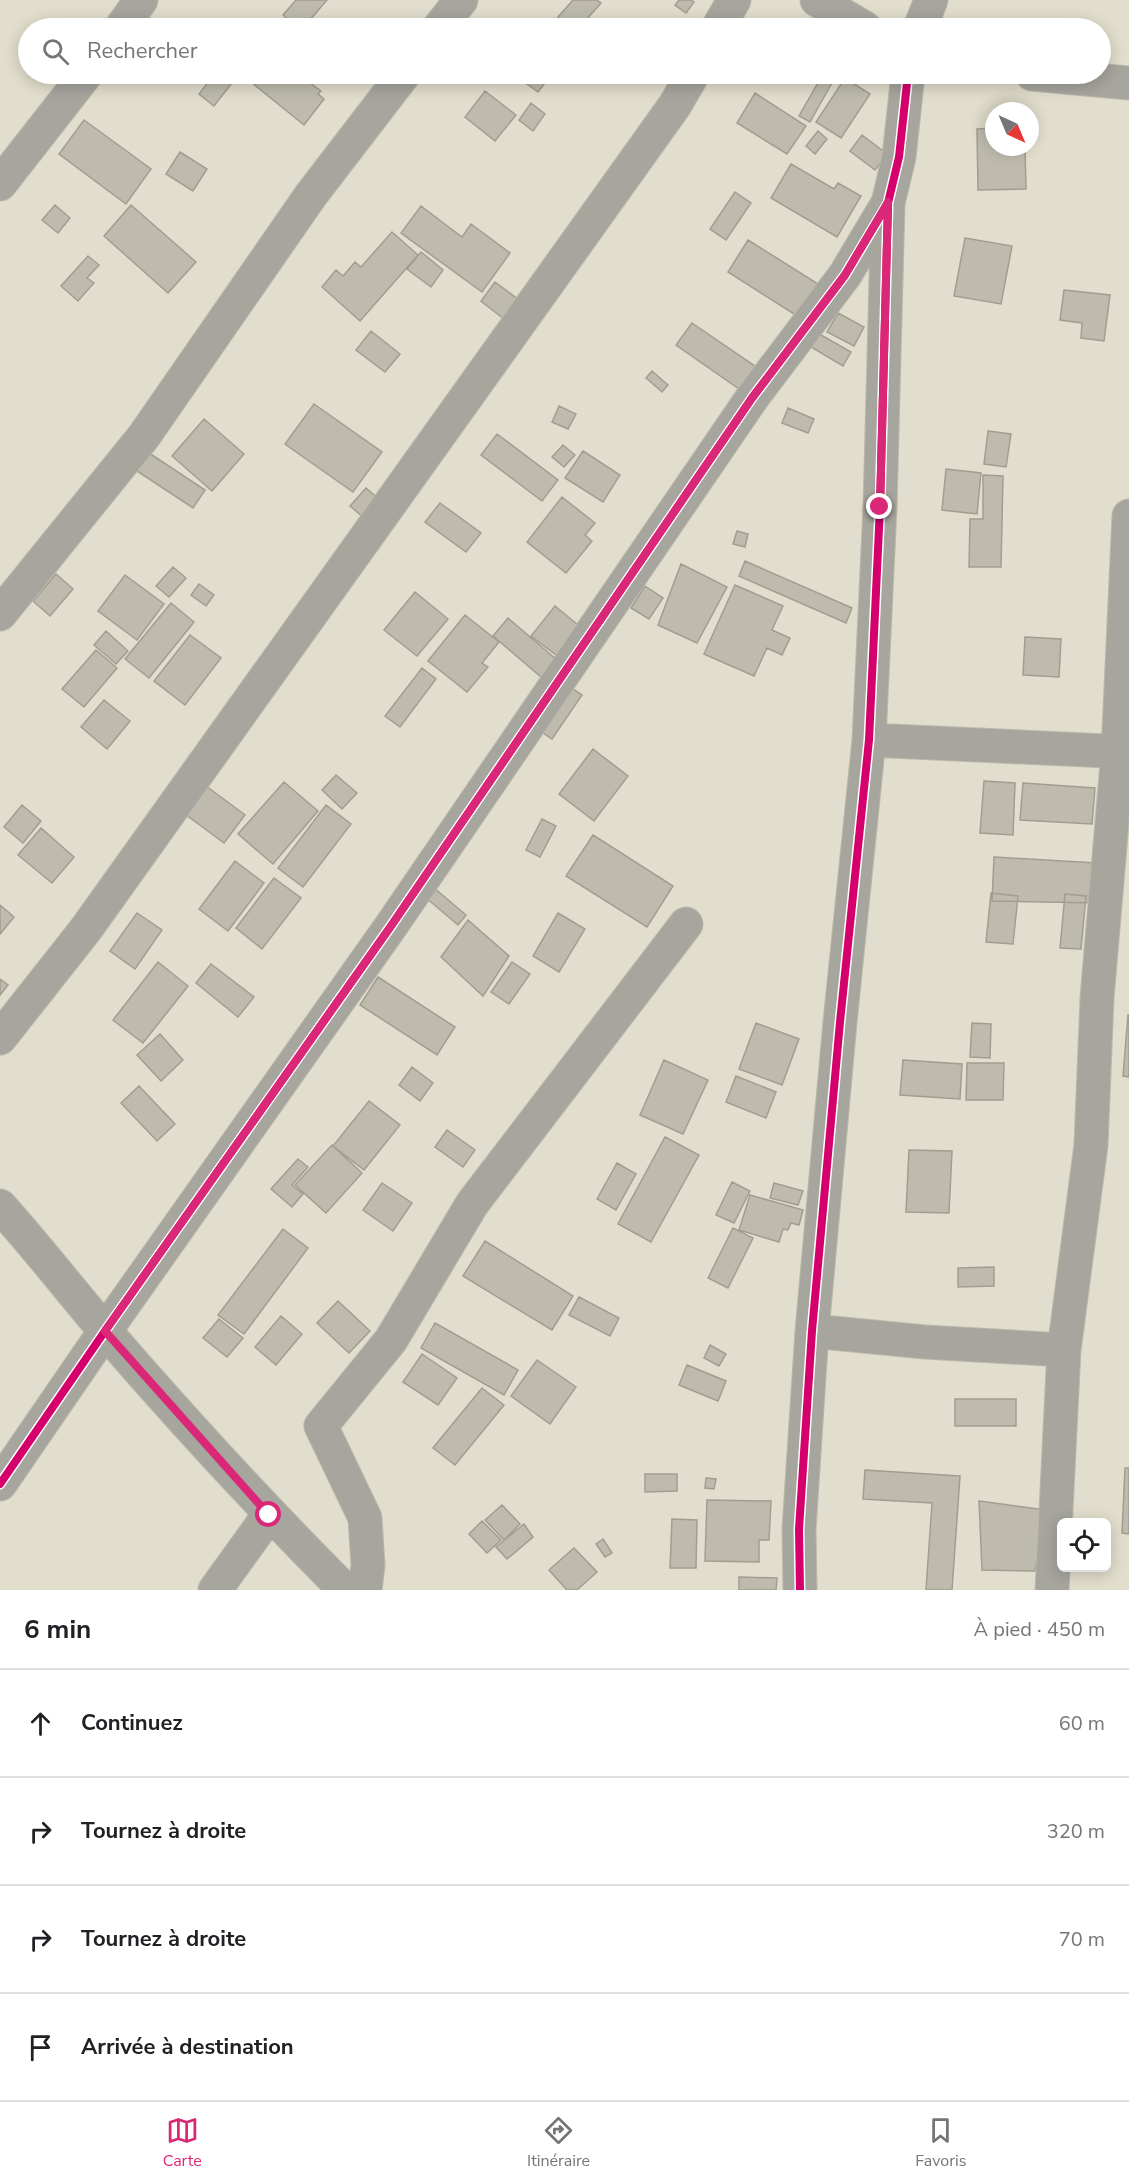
<!DOCTYPE html>
<html lang="fr">
<head>
<meta charset="utf-8">
<style>
  body { margin:0; font-family:"Nunito Sans",sans-serif; background:#f6f6f6; color:#202124 }
  .controls { position:absolute; right:18px; bottom:18px; display:grid; overflow:hidden; border-radius:9px; box-shadow:0 3px 15px #0003 }
  .controls button { width:54px; height:54px; display:grid; place-items:center; padding:0; border:0; border-bottom:2px solid #e0e0e0; background:#fff; color:#202124; font:30px sans-serif }
  .compass { position:absolute; left:985px; top:102px; width:54px; height:54px; border-radius:50%; background:#fff; box-shadow:0 3px 15px #0003; rotate:136deg }
  .stop { position:absolute; width:18px; height:18px; margin:-14px; border:4px solid #db2777; border-radius:50%; background:#fff }
  .stop.end { background:#db2777; border-color:#fff; box-shadow:0 2px 6px #0008 }
  .list { margin:0; padding:0; list-style:none }
  h2 { display:flex; justify-content:space-between; align-items:center; height:78px; margin:0; padding:0 24px; font-size:26px }
  h2 small { font-size:20px; font-weight:400; color:#757577 }
  .list li { display:grid; grid-template-columns:39px 1fr auto; gap:18px; align-items:center; box-sizing:border-box; height:108px; padding:0 24px; border-top:2px solid #e0e0e0 }
  .list b { display:block; font-size:22px; white-space:nowrap }
  .list em { font-size:20px; font-style:normal; color:#757577 }
  .icon { flex:none; width:33px; height:33px; fill:none; stroke:currentColor; stroke-width:2; stroke-linecap:round; stroke-linejoin:round }
  .map { position:relative; flex:none; width:1129px; height:1590px; overflow:hidden }
  .search { position:absolute; background:#fff; box-shadow:0 3px 15px #0003; left:18px; right:18px; top:18px; height:66px; display:flex; align-items:center; gap:15px; box-sizing:border-box; padding:0 21px; border-radius:33px; color:#757577; font-size:22px }
  .sheet { height:510px; background:#fff }
  nav { display:flex; justify-content:space-around; align-items:center; box-sizing:border-box; height:84px; border-top:2px solid #e0e0e0; background:#fff; font-size:16px; color:#757577 }
  nav a { display:grid; justify-items:center; gap:3px }
  nav .on { color:#db2777 }
  .map>svg:first-child { display:block }
  .building { fill:#bebbae; stroke:#a19d90; stroke-width:1.5 }
  .lines { fill:none; stroke-linecap:round; stroke-linejoin:round }
  .street-casing { stroke:#bcb9ac; stroke-width:35 }
  .street { stroke:#a6a59e; stroke-width:33 }
  .cycleway-casing { stroke:#fff; stroke-width:11 }
  .cycleway { stroke:#d6006c; stroke-width:8 }
  .route { stroke:#db2777; stroke-width:8 }
</style>
</head>
<body>
<div class="map">
<svg width="1129" height="1590" viewBox="0 0 1129 1590">
  <rect width="100%" height="100%" fill="#e2decd"/>
  <!-- building -->
  <path class="building" d="M296,0H327L303,28H298L283,15Z
    M573,0H597L601,3L579,28H572L558,17Z
    M679,0H691L694,2L686,13L675,5Z
    M200,74H239L214,106L199,94L209,81Z
    M241,74H298L321,91L318,94L324,99L304,125Z
    M513,74H552L538,92Z
    M823,74H837L810,122L799,116Z
    M845,78L870,94L841,138L816,122Z
    M485,91L516,115L495,141L465,117Z
    M755,93L806,126L787,154L737,123Z
    M531,103L545,114L533,131L519,120Z
    M84,120L151,169L126,204L59,154Z
    M994,128V147H1025L1026,189L978,190L977,129Z
    M818,131L827,139L815,154L806,146Z
    M862,135L887,154L875,170L850,151Z
    M180,152L207,169L193,191L166,174Z
    M791,164L834,189L838,183L861,196L837,237L771,198Z
    M735,192L751,203L726,240L710,229Z
    M55,205L70,218L58,233L42,220Z
    M131,205L196,262L168,293L104,236Z
    M421,206L462,237L471,224L510,253L482,292L401,233Z
    M392,232L418,255L360,321L322,287L336,270L343,276L355,262L361,267Z
    M965,238L1012,246L1001,304L954,296Z
    M748,240L818,284L797,316L728,272Z
    M421,252L443,270L431,287L407,269Z
    M88,256L99,265L87,278L94,283L78,301L61,286Z
    M495,282L519,300L504,319L481,301Z
    M1064,290L1110,295L1104,341L1081,338L1082,323L1060,320Z
    M838,313L864,327L854,346L827,332Z
    M692,323L768,375L752,398L676,345Z
    M371,331L400,354L385,372L356,350Z
    M814,331L851,352L843,366L806,344Z
    M652,371L668,385L662,392L646,378Z
    M314,404L382,452L353,492L285,444Z
    M559,406L576,414L568,429L552,422Z
    M788,408L814,419L808,433L782,423Z
    M204,419L244,454L212,491L172,456Z
    M988,431L1011,434L1006,467L984,464Z
    M497,434L558,480L542,501L481,455Z
    M563,445L575,455L564,467L552,457Z
    M583,451L620,475L603,502L565,478Z
    M149,453L205,490L193,508L137,471Z
    M946,469L981,473L977,514L942,510Z
    M983,475L1003,476L1001,567H969L970,519H983Z
    M366,488L380,500L364,518L350,506Z
    M562,497L595,523L585,535L592,541L566,573L527,542Z
    M440,503L481,533L466,552L425,522Z
    M737,531L748,534L745,547L733,544Z
    M745,561L852,608L846,623L739,576Z
    M681,564L727,587L697,643L658,625Z
    M173,567L186,578L169,597L156,586Z
    M56,574L73,589L50,616L33,601Z
    M125,575L164,604L137,640L98,611Z
    M199,584L214,595L206,606L191,595Z
    M735,585L783,606L772,630L790,638L782,655L767,648L754,676L704,654Z
    M645,586L663,598L649,619L631,608Z
    M415,592L448,619L417,656L384,630Z
    M171,603L194,622L149,678L125,659Z
    M555,606L583,629L560,658L531,636Z
    M465,615L499,642L482,663L488,667L467,692L428,661Z
    M508,618L557,660L541,677L493,636Z
    M106,631L128,651L116,664L94,645Z
    M190,635L221,658L185,705L154,681Z
    M1025,637L1061,639L1059,677L1023,675Z
    M96,650L117,668L84,707L62,689Z
    M422,668L436,679L400,727L385,716Z
    M564,683L582,695L552,739L534,727Z
    M104,700L130,721L107,749L81,727Z
    M593,749L628,776L594,821L559,794Z
    M336,775L357,793L342,809L322,790Z
    M984,781L1015,783L1013,835L980,833Z
    M284,782L318,811L273,864L238,834Z
    M202,783L245,815L224,843L181,811Z
    M1023,783L1095,788L1092,824L1020,820Z
    M22,805L41,821L23,843L4,827Z
    M326,805L351,824L303,887L278,868Z
    M542,819L556,826L540,857L526,850Z
    M41,828L74,857L52,883L18,855Z
    M593,835L673,886L647,927L566,876Z
    M994,857L1096,863L1097,903L992,901Z
    M235,861L264,883L228,931L199,909Z
    M274,878L301,898L262,949L236,928Z
    M433,887L466,915L458,925L425,897Z
    M991,893L1018,896L1013,944L986,942Z
    M1065,894L1086,896L1081,949L1060,948Z
    M0,905L14,917L0,934Z
    M137,913L162,930L135,969L110,951Z
    M558,913L585,929L559,972L533,956Z
    M468,920L509,956L483,996L441,957Z
    M158,962L188,986L143,1043L113,1020Z
    M512,962L530,974L509,1004L491,992Z
    M211,964L254,997L238,1017L196,983Z
    M378,977L455,1027L437,1055L360,1005Z
    M0,979L8,985L0,995Z
    M1128,1015H1129V1077L1123,1076Z
    M756,1023L799,1039L782,1085L739,1069Z
    M972,1023L991,1024L990,1058L970,1057Z
    M160,1034L183,1060L161,1081L137,1055Z
    M664,1060L708,1080L683,1134L640,1115Z
    M903,1060L962,1064L960,1099L900,1095Z
    M967,1063H1004L1003,1100H966Z
    M412,1067L433,1083L420,1101L399,1085Z
    M736,1076L776,1092L766,1118L726,1102Z
    M139,1086L175,1124L157,1141L121,1103Z
    M369,1101L400,1125L364,1170L333,1146Z
    M447,1130L475,1150L463,1167L435,1147Z
    M665,1137L699,1155L651,1242L618,1224Z
    M332,1145L362,1173L326,1213L295,1185Z
    M909,1150L952,1151L949,1213L906,1212Z
    M298,1159L308,1167L292,1185L303,1194L292,1207L271,1189Z
    M617,1163L636,1174L616,1210L597,1199Z
    M732,1182L750,1191L734,1223L716,1215Z
    M382,1183L412,1203L393,1231L363,1210Z
    M774,1183L803,1191L798,1205L770,1198Z
    M750,1195L803,1210L799,1225L791,1223L788,1230L783,1229L779,1242L739,1230Z
    M733,1228L753,1238L728,1288L708,1278Z
    M283,1229L308,1248L244,1334L218,1315Z
    M485,1241L573,1296L552,1330L463,1276Z
    M994,1267V1286L958,1287V1268Z
    M579,1297L619,1318L610,1336L569,1315Z
    M338,1301L370,1331L349,1353L317,1323Z
    M281,1316L302,1334L276,1365L255,1347Z
    M219,1319L243,1338L227,1357L203,1338Z
    M435,1323L518,1370L504,1395L421,1348Z
    M710,1345L726,1354L719,1366L704,1358Z
    M422,1354L457,1378L438,1405L403,1382Z
    M537,1360L576,1387L550,1424L511,1396Z
    M687,1365L726,1381L718,1401L679,1385Z
    M482,1388L504,1405L455,1465L433,1448Z
    M955,1399H1016V1426H955Z
    M1125,1468H1129V1534L1122,1533Z
    M865,1470L960,1476L952,1590H926L932,1503L863,1499Z
    M645,1474H677V1491L645,1492Z
    M706,1478L716,1479L714,1489L705,1488Z
    M707,1500L771,1501L769,1540H759V1562L705,1561Z
    M979,1501L1045,1510L1035,1571L982,1570Z
    M502,1505L520,1524L504,1540L485,1520Z
    M672,1519L697,1520L696,1568H670Z
    M482,1521L501,1540L487,1553L469,1534Z
    M524,1524L533,1537L507,1559L496,1547Z
    M603,1539L612,1553L605,1557L596,1544Z
    M574,1548L597,1572L577,1590H567L549,1570Z
    M739,1577L777,1578L776,1590H739Z"/>
  <g class="lines">
    <defs>
      <path id="street" d="M817,0L865,28
        M121,28L141,0
        M439,28L461,0
        M718,28L734,0
        M920,28L931,0
        M1032,74L1129,83
        M0,184L86,74
        M0,614L144,436L311,195L404,74
        M869,740L1129,752
        M0,1038L86,929L675,105L693,74
        M0,1206C37,1247 70,1290 106,1332C183,1421 262,1507 345,1590
        M812,1331L925,1342L1064,1350
        M0,1484L105,1331L391,926L752,398L845,275L888,203L899,157L908,74
        M215,1590L269,1515
        M365,1590L368,1565L365,1518L321,1426L391,1340L472,1204L686,924
        M800,1590L799,1529L812,1331L840,1022L869,740L880,507L888,204
        M1052,1590L1064,1350L1091,1145L1097,998L1118,752L1129,516"/>
    </defs>
    <!-- street casing -->
    <use href="#street" class="street-casing"/>
    <!-- street -->
    <use href="#street" class="street"/>
    <defs>
      <path id="cycleway" d="M0,1484L105,1331L391,926L752,398L845,275L888,203L899,157L908,74
        M800,1590L799,1529L812,1331L840,1022L869,740L880,507L888,206"/>
    </defs>
    <!-- cycleway casing -->
    <use href="#cycleway" class="cycleway-casing"/>
    <!-- cycleway -->
    <use href="#cycleway" class="cycleway"/>
  </g>
  <g class="lines">
    <!-- route -->
    <path class="route" d="M269,1515L105,1331L391,926L752,398L845,275L888,202L880,507"/>
  </g>
</svg>
<div class="controls">
<button><svg class="icon" aria-label="locate" viewBox="0 0 24 24"><circle cx="12" cy="12" r="6"/><path d="M12 2v4M12 18v4M2 12h4M18 12h4"/></svg></button>
</div>
<svg class="compass" viewBox="-18 -18 36 36"><path d="M0-13l5 13h-10z" fill="#e53935"/><path d="M0 13l5-13h-10z" fill="#757577"/></svg>
<div class="stop" style="left:269px;top:1515px"></div>
<div class="stop end" style="left:880px;top:507px"></div>
<div class="search"><svg class="icon" aria-label="search" viewBox="0 0 24 24"><circle cx="10" cy="10" r="6"/><path d="M15 15l6 6"/></svg>Rechercher</div>
</div>
<section class="sheet">
<h2>6 min<small>À pied · 450 m</small></h2>
<ul class="list">
<li><svg class="icon" aria-label="ahead" viewBox="0 0 24 24"><path d="M12 20V5M6 11l6-6 6 6"/></svg><div><b>Continuez</b></div><em>60 m</em></li>
<li><svg class="icon" aria-label="right" viewBox="0 0 24 24"><path d="M7 20v-9h11M14 6l5 5-5 5"/></svg><div><b>Tournez à droite</b></div><em>320 m</em></li>
<li><svg class="icon" aria-label="right" viewBox="0 0 24 24"><path d="M7 20v-9h11M14 6l5 5-5 5"/></svg><div><b>Tournez à droite</b></div><em>70 m</em></li>
<li><svg class="icon" aria-label="arrive" viewBox="0 0 24 24"><path d="M6 21V4h12l-3 4 3 4H6"/></svg><div><b>Arrivée à destination</b></div></li>
</ul>
</section>
<nav>
<a class="on"><svg class="icon" aria-label="map" viewBox="0 0 24 24"><path d="M3 6l6-2 6 2 6-2v14l-6 2-6-2-6 2zM9 4v14M15 6v14"/></svg>Carte</a>
<a><svg class="icon" aria-label="directions" viewBox="0 0 24 24"><path d="M12 3l9 9-9 9-9-9zM9 14v-3h6M13 9l2 2-2 2"/></svg>Itinéraire</a>
<a><svg class="icon" aria-label="saved" viewBox="0 0 24 24"><path d="M7 4h10v16l-5-4-5 4z"/></svg>Favoris</a>
</nav>
</body>
</html>
